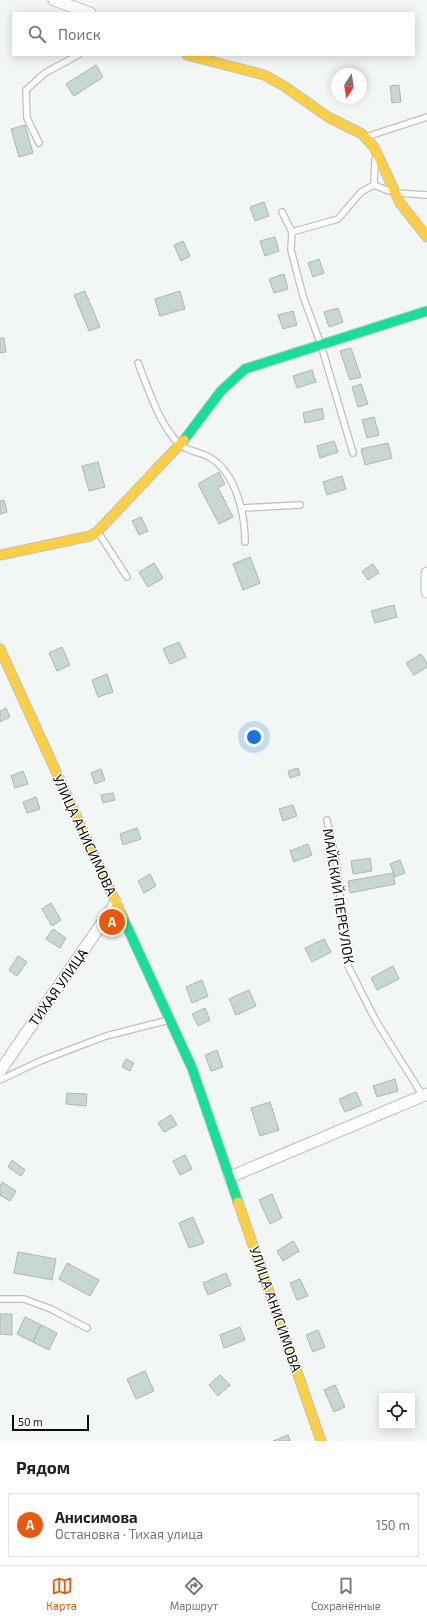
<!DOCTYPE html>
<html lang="ru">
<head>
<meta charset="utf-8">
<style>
  body { margin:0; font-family:"Exo 2",sans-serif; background:#f2f2f2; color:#202124 }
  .controls { position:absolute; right:12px; bottom:12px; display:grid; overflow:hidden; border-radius:0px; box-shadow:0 2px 10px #0003 }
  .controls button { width:36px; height:36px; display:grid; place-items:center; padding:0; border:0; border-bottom:1px solid #e0e0e0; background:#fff; color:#202124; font:20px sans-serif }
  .compass { position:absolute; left:331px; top:68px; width:36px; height:36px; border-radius:50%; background:#fff; box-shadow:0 2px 10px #0003; rotate:192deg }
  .scale { position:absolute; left:12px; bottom:10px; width:77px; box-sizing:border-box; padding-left:4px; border:2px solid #0b0d0d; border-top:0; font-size:11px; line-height:14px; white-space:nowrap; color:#0b0d0d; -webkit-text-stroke:3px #fff; paint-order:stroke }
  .you { position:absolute; left:254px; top:737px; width:14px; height:14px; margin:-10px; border:3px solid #fff; border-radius:50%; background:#1a73e8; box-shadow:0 0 0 6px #1a73e833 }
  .badge { display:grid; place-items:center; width:26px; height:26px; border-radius:50%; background:#ea580c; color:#fff; font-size:13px; font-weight:700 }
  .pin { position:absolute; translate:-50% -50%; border:2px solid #fff; box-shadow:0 1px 4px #0006 }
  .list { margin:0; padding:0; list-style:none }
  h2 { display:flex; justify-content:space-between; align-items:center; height:52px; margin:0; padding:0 16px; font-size:17px }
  h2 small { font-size:13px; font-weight:400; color:#757577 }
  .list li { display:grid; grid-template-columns:26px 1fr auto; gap:12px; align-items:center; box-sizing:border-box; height:64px; margin:0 8px 8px; padding:0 8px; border:1px solid #e0e0e0; border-radius:0px }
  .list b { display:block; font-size:15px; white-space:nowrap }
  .list p { margin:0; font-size:13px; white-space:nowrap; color:#757577 }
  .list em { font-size:13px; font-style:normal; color:#757577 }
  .icon { flex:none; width:22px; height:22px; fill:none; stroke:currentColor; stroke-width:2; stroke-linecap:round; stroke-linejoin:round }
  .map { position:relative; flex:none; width:427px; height:1441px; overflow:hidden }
  .search { position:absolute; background:#fff; box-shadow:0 2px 10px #0003; left:12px; right:12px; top:12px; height:44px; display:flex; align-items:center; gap:10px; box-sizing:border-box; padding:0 14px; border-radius:0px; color:#757577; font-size:15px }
  .sheet { height:124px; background:#fff }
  nav { display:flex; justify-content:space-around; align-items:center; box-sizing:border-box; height:56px; border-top:1px solid #e0e0e0; background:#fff; font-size:11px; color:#757577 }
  nav a { display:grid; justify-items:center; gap:2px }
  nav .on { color:#ea580c }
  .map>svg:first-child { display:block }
  .building { fill:#c7d7d3; stroke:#b2b5b5 }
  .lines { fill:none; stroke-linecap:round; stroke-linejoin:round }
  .lane-casing { stroke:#bec1c1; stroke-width:8 }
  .street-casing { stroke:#bec1c1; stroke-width:13 }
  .fast-casing { stroke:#bec1c1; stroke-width:11 }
  .slow-casing { stroke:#bec1c1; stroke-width:11 }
  .lane { stroke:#fdfefe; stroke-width:5.5 }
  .street { stroke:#fdfefe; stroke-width:11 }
  .fast { stroke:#16e098; stroke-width:9 }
  .slow { stroke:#ffcf43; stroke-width:9 }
  .labels { text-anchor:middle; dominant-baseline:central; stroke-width:3; stroke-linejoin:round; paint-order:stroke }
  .street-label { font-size:14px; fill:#0b0d0d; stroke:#fff }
</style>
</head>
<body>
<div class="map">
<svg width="427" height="1441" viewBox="0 0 427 1441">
  <rect width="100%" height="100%" fill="#f2f6f5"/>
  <!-- building -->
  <path class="building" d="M96,65L103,77L74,96L66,84Z
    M399,85L401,102L392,103L390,86Z
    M25,125L33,153L19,157L11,129Z
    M264,202L269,216L255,221L250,207Z
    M275,237L279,251L265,256L260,241Z
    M183,241L190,256L181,261L174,245Z
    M319,259L324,273L313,277L308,263Z
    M284,274L288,289L274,293L269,279Z
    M85,291L100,327L89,331L74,295Z
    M180,291L185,309L160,316L155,299Z
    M338,308L343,322L329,327L324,312Z
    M293,311L297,325L283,329L278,315Z
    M0,338H4L6,352L0,353Z
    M351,348L361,377L350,380L340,351Z
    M312,370L316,382L297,388L293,376Z
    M361,384L368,404L358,407L352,387Z
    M322,408L324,419L305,423L303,413Z
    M374,417L379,435L367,438L362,420Z
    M334,441L338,452L320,458L317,446Z
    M388,443L392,458L365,465L361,449Z
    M98,462L105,487L89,491L82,466Z
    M219,472L225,484L218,488L233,517L219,524L198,484Z
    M342,476L346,489L327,495L323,482Z
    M4,500L7,512L0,514V501Z
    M141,517L148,531L139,535L132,521Z
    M250,557L260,583L243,590L233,564Z
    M154,563L163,578L148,587L139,572Z
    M373,564L379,573L368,580L362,571Z
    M394,605L397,617L375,623L371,611Z
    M179,642L186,657L170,664L163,649Z
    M62,647L70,665L57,671L49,653Z
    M421,654L427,663V667L414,675L406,663Z
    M107,674L113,692L98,697L92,680Z
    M6,708L10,717L0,722V711Z
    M298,768L300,775L290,778L288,771Z
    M101,769L105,780L95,784L91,773Z
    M23,771L28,784L15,788L11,776Z
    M113,793L115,800L103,803L101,795Z
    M36,797L40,809L27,813L23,802Z
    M293,805L297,816L283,821L279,809Z
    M137,828L141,839L123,845L120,834Z
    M308,844L312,855L294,862L290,851Z
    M370,858L372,871L353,874L351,861Z
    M400,860L405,873L395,877L390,864Z
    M393,873L395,884L350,893L348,881Z
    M150,874L156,886L144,893L138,881Z
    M51,903L61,920L52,926L42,909Z
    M53,929L66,938L60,948L46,939Z
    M324,939L331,952L312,962L305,948Z
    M18,956L27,962L17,976L9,970Z
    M393,966L399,979L377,990L371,978Z
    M202,980L208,996L192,1003L186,987Z
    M249,990L256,1006L236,1015L229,999Z
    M205,1008L210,1020L198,1026L192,1014Z
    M217,1050L223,1067L211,1071L205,1055Z
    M126,1059L134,1063L130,1071L122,1067Z
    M395,1079L398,1091L377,1097L373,1086Z
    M356,1092L362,1105L345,1112L339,1099Z
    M67,1093L87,1094L86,1106L66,1104Z
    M270,1102L279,1130L260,1136L251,1108Z
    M171,1115L177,1125L164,1132L158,1123Z
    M185,1155L192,1169L180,1175L173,1161Z
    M12,1160L25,1170L21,1176L8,1167Z
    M2,1182L16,1191L10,1201L0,1195V1186Z
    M272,1194L282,1218L270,1224L259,1200Z
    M193,1217L204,1243L189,1248L179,1223Z
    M293,1241L299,1251L283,1261L277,1251Z
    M18,1252L56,1259L52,1280L14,1273Z
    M67,1263L99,1280L90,1296L59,1279Z
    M226,1273L231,1285L208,1295L203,1283Z
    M300,1279L308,1296L297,1300L290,1283Z
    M0,1314H12V1335L0,1334Z
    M25,1317L41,1325L33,1342L17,1334Z
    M41,1325L57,1333L49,1350L33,1342Z
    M240,1327L245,1340L224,1348L220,1335Z
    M318,1330L325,1347L313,1352L306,1335Z
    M145,1371L154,1391L136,1399L127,1379Z
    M220,1375L230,1385L218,1396L209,1385Z
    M335,1385L345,1407L334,1412L324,1390Z
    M288,1435L290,1441H273Z"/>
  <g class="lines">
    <defs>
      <path id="lane" d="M369,136L427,117
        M39,143L27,118L26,90L45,73L78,55
        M374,185L375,160
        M397,193L427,195
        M282,212L292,232L291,250L303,296L321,345L353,453
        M292,232L338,219L361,192L374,185L389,191
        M138,363C149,390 158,422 179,444C186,451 201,452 209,457C236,472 245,514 245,542
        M242,508L300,505
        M98,532L127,577
        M327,820L336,861L348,966L376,1021L423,1096
        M0,1080L40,1061L106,1036L169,1020
        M0,1299H24L51,1309L87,1328"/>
      <path id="street" d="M54,0L90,13
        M427,573V592
        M0,1071L116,903
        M230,1177L427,1094"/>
      <path id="fast" d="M184,440L221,391L245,369L427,311
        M123,918L192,1068L238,1202"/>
      <path id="slow" d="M187,55L264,75L284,86L328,117L362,134L374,147L400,203L427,237
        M0,555L90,536L97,532L184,440
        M0,649L123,918
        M238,1202L321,1441"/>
    </defs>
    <!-- lane casing -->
    <use href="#lane" class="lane-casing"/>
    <!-- street casing -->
    <use href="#street" class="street-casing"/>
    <!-- fast casing -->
    <use href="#fast" class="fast-casing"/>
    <!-- slow casing -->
    <use href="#slow" class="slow-casing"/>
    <!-- lane -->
    <use href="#lane" class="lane"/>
    <!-- street -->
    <use href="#street" class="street"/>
    <!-- fast -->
    <use href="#fast" class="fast"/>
    <!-- slow -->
    <use href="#slow" class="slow"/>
  </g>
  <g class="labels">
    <!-- street labels -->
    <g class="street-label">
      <text transform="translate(85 835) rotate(65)">УЛИЦА АНИСИМОВА</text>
      <text transform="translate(339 896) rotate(81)">МАЙСКИЙ ПЕРЕУЛОК</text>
      <text transform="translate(58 987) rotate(-55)">ТИХАЯ УЛИЦА</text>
      <text transform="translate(276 1309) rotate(71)">УЛИЦА АНИСИМОВА</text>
    </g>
  </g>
</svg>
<div class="controls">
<button><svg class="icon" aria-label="locate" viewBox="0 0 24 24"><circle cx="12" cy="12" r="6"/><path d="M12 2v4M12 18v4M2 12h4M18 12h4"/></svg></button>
</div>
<svg class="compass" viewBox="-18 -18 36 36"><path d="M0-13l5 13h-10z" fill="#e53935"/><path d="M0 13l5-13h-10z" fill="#757577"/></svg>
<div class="scale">50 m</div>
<div class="you"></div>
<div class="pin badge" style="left:112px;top:922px">A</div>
<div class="search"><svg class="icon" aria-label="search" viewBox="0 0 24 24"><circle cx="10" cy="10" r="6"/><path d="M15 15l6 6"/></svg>Поиск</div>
</div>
<section class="sheet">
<h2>Рядом<small></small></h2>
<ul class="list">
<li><span class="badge">A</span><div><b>Анисимова</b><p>Остановка · Тихая улица</p></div><em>150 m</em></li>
</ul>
</section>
<nav>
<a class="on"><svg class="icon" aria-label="map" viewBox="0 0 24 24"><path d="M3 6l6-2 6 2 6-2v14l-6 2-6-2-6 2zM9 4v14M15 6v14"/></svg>Карта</a>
<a><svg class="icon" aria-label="directions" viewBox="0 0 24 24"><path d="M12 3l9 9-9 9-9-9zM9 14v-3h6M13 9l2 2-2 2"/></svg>Маршрут</a>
<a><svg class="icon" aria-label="saved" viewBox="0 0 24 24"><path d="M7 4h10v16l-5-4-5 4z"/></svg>Сохранённые</a>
</nav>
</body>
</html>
